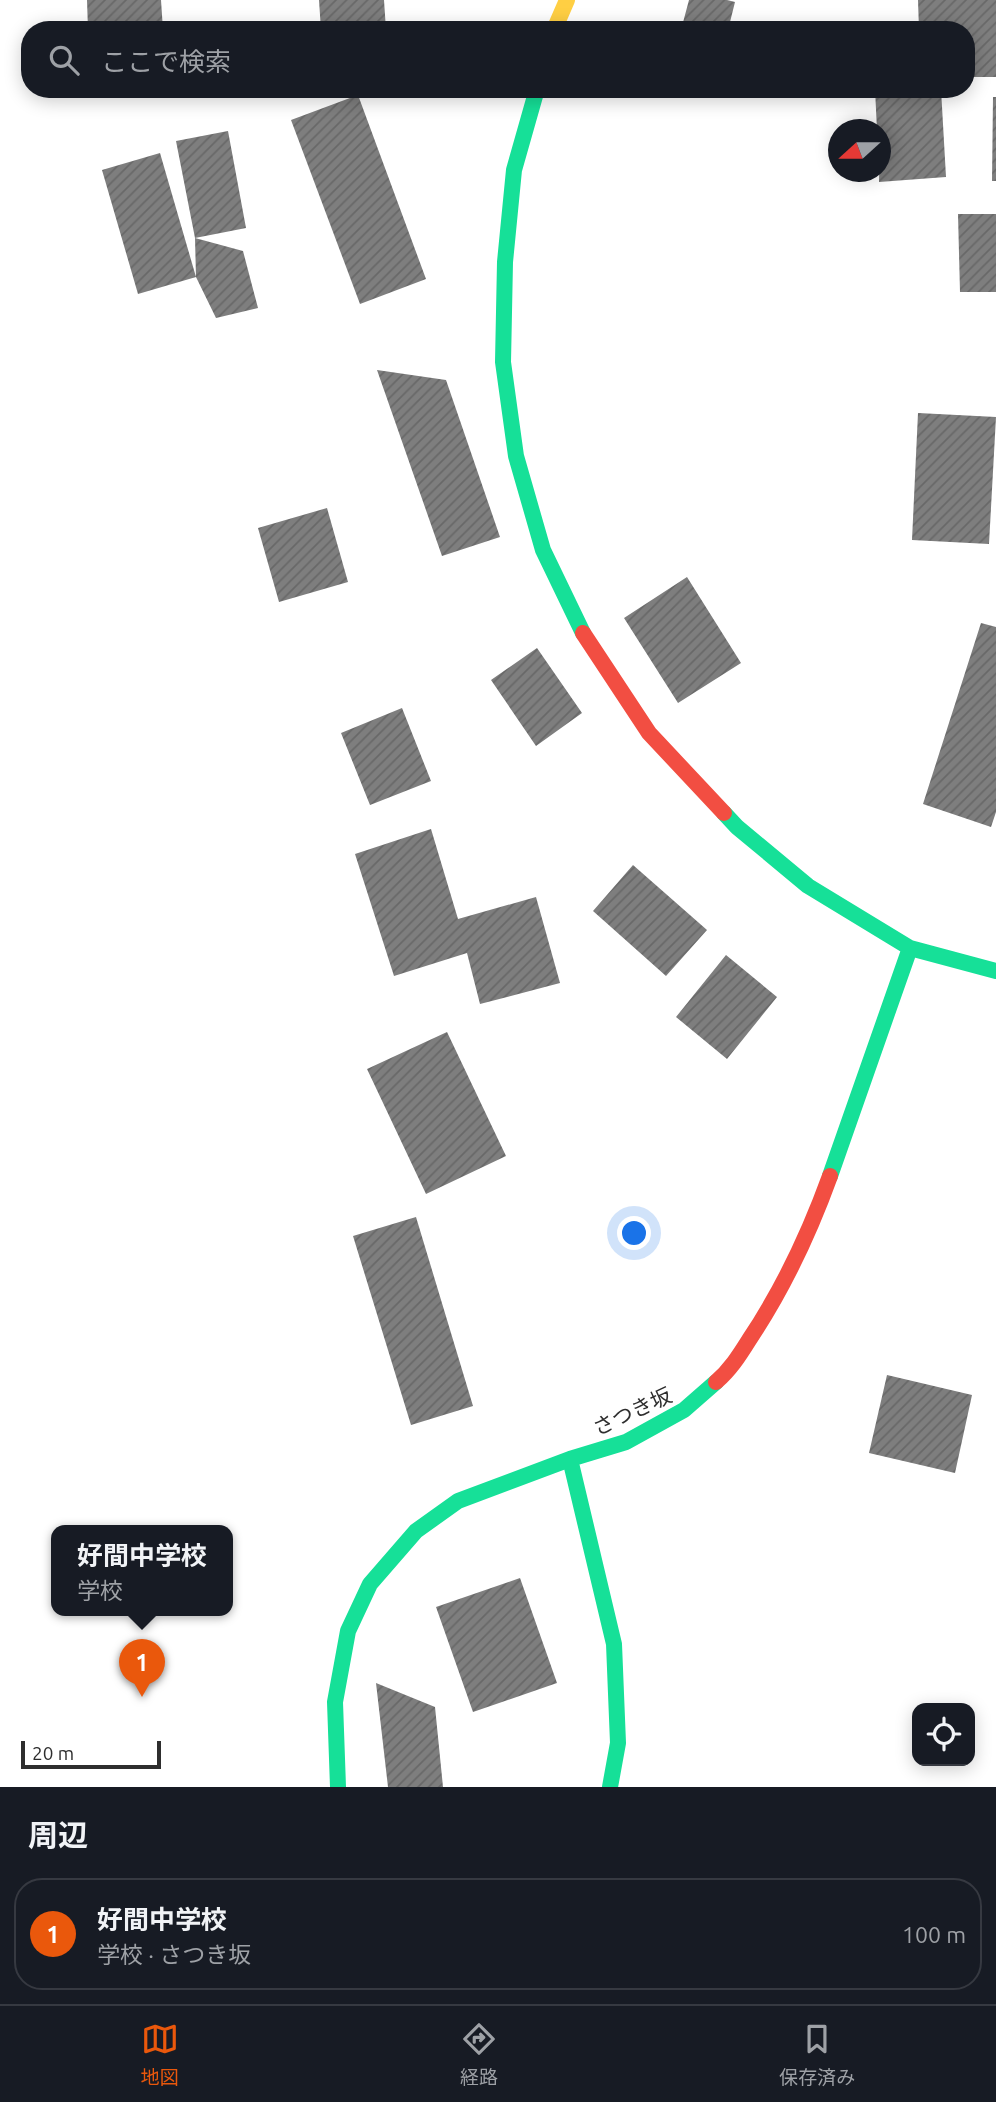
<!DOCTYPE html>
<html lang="ja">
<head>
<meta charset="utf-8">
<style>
  body { margin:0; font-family:Ubuntu,"Noto Sans JP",sans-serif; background:#242831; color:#f1f3f6 }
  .controls { position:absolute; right:21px; bottom:21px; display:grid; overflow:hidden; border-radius:14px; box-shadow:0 4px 18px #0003 }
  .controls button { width:63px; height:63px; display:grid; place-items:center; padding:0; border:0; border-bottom:2px solid #363941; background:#171b24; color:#f1f3f6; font:35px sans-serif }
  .compass { position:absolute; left:828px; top:119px; width:63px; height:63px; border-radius:50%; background:#171b24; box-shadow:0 4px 18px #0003; rotate:249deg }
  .scale { position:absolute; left:21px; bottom:18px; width:140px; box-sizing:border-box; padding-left:7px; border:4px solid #2e2e2e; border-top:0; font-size:19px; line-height:24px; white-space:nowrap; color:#2e2e2e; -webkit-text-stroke:5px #fff; paint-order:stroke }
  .you { position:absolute; left:635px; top:1234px; width:24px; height:24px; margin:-18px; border:5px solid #fff; border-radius:50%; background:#1a73e8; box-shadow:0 0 0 10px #1a73e833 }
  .badge { display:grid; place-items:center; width:46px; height:46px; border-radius:50%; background:#ea580c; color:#fff; font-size:23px; font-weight:700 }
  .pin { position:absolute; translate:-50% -58px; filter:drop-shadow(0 2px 4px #0008) }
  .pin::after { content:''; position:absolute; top:37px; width:24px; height:21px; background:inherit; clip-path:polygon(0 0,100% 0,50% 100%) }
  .popup { position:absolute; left:51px; top:1525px; width:182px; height:91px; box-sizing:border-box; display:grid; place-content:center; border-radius:14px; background:#171b24; filter:drop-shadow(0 2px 5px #0005); font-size:23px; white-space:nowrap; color:#9ea1a6 }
  .popup b { font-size:26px; color:#f1f3f6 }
  .popup::after { content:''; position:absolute; left:50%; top:100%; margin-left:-14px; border:14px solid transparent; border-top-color:#171b24 }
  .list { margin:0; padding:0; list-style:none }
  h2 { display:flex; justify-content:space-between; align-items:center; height:91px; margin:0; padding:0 28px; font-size:30px }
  h2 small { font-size:23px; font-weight:400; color:#9ea1a6 }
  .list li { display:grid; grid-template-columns:46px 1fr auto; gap:21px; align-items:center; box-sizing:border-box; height:112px; margin:0 14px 14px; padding:0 14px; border:2px solid #363941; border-radius:28px }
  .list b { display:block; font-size:26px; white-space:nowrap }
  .list p { margin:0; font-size:23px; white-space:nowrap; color:#9ea1a6 }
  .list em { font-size:23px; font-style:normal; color:#9ea1a6 }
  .icon { flex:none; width:38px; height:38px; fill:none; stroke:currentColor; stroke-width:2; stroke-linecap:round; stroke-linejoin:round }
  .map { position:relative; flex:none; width:996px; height:1787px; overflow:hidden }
  .search { position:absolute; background:#171b24; box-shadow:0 4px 18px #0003; left:21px; right:21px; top:21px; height:77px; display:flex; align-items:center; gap:18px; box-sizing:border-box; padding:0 24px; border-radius:28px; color:#9ea1a6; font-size:26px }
  .sheet { height:217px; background:#171b24 }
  nav { display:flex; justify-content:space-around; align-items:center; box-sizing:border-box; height:98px; border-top:2px solid #363941; background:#171b24; font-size:19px; color:#9ea1a6 }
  nav a { display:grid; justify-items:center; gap:4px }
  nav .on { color:#ea580c }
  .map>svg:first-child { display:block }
  .building { fill:url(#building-hatch) }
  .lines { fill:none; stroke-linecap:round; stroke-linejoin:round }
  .fast { stroke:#16e098; stroke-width:16 }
  .slow { stroke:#ffcf43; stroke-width:16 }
  .jam { stroke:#f24e42; stroke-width:16 }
  .labels { text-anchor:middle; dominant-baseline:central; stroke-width:7; stroke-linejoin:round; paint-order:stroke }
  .street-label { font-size:21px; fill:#2e2e2e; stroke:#fff }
</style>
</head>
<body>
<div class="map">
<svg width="996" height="1787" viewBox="0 0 996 1787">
  <defs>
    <pattern id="building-hatch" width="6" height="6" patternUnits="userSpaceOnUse" patternTransform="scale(1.75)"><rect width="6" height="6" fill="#7e7e7e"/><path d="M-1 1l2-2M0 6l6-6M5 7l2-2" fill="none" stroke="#686868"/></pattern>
  </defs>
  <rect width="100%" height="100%" fill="#fff"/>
  <!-- building -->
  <path class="building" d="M87,0H161L163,30H88Z
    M319,0H384L386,30H321Z
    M689,0H727L735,2L728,30H681Z
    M918,0H996V77H966V30H919Z
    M875,89H941L946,177L879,182L880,130H877Z
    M358,95L426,279L360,304L291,120Z
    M993,97H996V181H992Z
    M228,131L246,228L195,238L176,141Z
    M160,153L196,277L138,294L102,170Z
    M958,214H996V292H960Z
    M195,238L243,251L258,308L216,318L196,277Z
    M377,370L446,380L500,537L442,556Z
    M918,413L996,417L989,544L912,540Z
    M327,508L348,582L279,602L258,528Z
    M687,577L741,663L678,703L624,618Z
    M981,623L996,627V812L991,827L923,804Z
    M537,648L582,713L536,746L491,680Z
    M402,708L431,781L370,805L341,733Z
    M431,829L458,919L536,897L560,983L480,1004L467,953L394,976L355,854Z
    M633,865L707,930L666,976L593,911Z
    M726,955L777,997L727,1059L676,1017Z
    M447,1032L506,1156L426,1194L367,1069Z
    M416,1217L473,1406L411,1425L353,1236Z
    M887,1375L972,1395L955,1473L869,1453Z
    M520,1578L557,1683L473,1712L436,1607Z
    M376,1683L435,1707L443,1787H388Z"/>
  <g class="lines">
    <!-- fast -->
    <path class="fast" d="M537,89L514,170L505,262L503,362L516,456L543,550L583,633
      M724,813L737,827L808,886L910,948L996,971
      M830,1176L910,948
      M570,1459L614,1644L618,1743L610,1787
      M338,1787L335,1702L348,1631L370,1584L416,1531L458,1501L570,1459L626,1442L684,1410L716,1382"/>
    <!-- slow -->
    <path class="slow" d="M554,30L567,0"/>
    <!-- jam -->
    <path class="jam" d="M583,633L649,733L724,813
      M716,1382C730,1370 739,1356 749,1340C783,1289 809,1234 830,1176"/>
  </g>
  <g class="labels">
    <!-- street labels -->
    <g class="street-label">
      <text transform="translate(632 1411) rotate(-25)">さつき坂</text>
    </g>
  </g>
</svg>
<div class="controls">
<button><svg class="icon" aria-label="locate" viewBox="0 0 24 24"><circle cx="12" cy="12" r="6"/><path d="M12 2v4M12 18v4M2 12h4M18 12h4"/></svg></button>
</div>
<svg class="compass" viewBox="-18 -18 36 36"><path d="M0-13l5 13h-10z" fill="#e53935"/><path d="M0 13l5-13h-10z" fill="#9ea1a6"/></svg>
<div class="scale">20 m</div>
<div class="you"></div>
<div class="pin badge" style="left:142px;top:1697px">1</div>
<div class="popup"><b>好間中学校</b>学校</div>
<div class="search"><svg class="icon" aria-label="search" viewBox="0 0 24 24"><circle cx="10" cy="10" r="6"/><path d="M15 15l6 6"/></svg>ここで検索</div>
</div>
<section class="sheet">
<h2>周辺<small></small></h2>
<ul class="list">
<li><span class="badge">1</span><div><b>好間中学校</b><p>学校 · さつき坂</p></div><em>100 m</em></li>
</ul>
</section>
<nav>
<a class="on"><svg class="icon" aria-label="map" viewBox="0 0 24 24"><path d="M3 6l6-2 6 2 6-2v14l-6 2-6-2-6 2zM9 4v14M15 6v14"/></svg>地図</a>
<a><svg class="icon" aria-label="directions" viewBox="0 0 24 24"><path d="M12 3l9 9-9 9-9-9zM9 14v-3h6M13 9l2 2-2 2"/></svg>経路</a>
<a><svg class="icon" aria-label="saved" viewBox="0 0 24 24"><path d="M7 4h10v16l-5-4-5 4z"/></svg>保存済み</a>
</nav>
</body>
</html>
